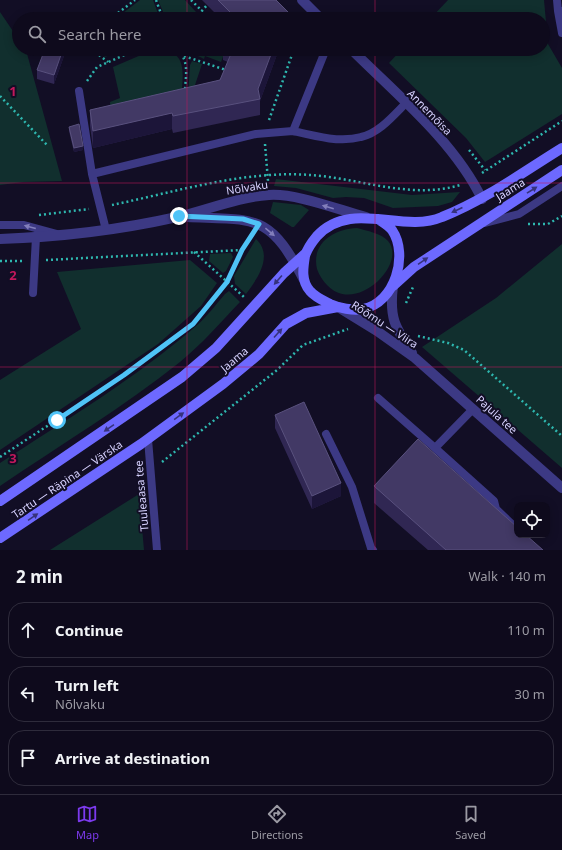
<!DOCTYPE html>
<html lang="en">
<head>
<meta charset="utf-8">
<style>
  body { margin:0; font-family:"Noto Sans",sans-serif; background:#171325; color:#f1f3f6 }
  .controls { position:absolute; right:12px; bottom:12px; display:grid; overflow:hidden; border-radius:8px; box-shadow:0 2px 10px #0003 }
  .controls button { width:36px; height:36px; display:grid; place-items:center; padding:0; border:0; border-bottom:1px solid #2e2b3b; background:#0e0a1c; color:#f1f3f6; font:20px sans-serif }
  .stop { position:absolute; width:12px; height:12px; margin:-9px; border:3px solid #4fc3f7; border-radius:50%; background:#fff }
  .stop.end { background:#4fc3f7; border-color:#fff; box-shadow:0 1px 4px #0008 }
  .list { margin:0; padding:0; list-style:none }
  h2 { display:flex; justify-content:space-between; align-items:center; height:52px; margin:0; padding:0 16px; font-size:17px }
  h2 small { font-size:13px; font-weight:400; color:#9b9aa3 }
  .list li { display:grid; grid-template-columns:26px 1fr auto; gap:12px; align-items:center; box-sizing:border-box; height:56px; margin:0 8px 8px; padding:0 8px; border:1px solid #2e2b3b; border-radius:16px }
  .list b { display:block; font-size:15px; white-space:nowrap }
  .list p { margin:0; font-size:13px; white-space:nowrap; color:#9b9aa3 }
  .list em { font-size:13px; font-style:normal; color:#9b9aa3 }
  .icon { flex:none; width:22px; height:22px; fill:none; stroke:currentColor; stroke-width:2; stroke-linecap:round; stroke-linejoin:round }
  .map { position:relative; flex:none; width:562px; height:550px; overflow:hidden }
  .search { position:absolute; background:#0e0a1c; box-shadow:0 2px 10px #0003; left:12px; right:12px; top:12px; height:44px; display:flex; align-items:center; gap:10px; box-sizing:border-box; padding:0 14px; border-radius:22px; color:#9b9aa3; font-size:15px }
  .sheet { height:244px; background:#0e0a1c }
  nav { display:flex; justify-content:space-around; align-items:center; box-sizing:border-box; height:56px; border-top:1px solid #2e2b3b; background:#0e0a1c; font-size:11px; color:#9b9aa3 }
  nav a { display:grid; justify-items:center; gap:2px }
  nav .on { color:#7c3aed }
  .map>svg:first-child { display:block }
  .green { fill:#112f2e }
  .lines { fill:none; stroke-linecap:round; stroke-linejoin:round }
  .path { stroke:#2eb7af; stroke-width:2.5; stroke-dasharray:2 3; stroke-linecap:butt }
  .service { stroke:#3c3984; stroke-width:8 }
  .minor { stroke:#3c3984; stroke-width:10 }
  .tertiary { stroke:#3c3984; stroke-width:10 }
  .secondary { stroke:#6d69ff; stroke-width:10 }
  .wall { fill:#302753 }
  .shaded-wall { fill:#1c1539 }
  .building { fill:#423965; stroke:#59517e }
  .oneway { fill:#36327c }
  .oneway2 { fill:#827ebb }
  .route { stroke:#4fc3f7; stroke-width:5 }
  .grid { fill:none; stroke:#c2185b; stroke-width:1; stroke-opacity:0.55 }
  .labels { text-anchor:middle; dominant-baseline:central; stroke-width:4; stroke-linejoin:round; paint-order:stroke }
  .street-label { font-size:11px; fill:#d7d2ff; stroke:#120e25 }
  .grid-label { font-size:13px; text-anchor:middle; font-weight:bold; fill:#c2185b; stroke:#120e25; stroke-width:4; stroke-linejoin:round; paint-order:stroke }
</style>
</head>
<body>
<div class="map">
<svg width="562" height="550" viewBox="0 0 562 550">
  <rect width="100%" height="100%" fill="#120e25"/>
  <!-- green -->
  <path class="green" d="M140,0H153L160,19H115Z
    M158,0H185L196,12L190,19H166Z
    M448,0H544L548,44L562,68V114L485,162L466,138L389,63L402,49H543V19H430Z
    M0,12L19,40V49L26,50L62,181L23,182L0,185Z
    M97,49H124L105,57Z
    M155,49C189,49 183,74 181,99L111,114L110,102L120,98L113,67Z
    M184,49H226L221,62L205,56L204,59Z
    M192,61L202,64L191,97H188L190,65Z
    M276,179L412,195L460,192L452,202L438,206L393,208L364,198L346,197L333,198L296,188L274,186Z
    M273,202L301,205L309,210L294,227H292L270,213Z
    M357,228C367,231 381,233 388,241C408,264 355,316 327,285C323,281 319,275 317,269C311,243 334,229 357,228Z
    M256,239C274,256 257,279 246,294L235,284L234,276Z
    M562,244V468L422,347L496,298Z
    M231,253L233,257L226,271L223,273L209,261L210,254Z
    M190,260L217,283L201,306L158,344L0,450V380L81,329L57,272Z
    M229,291L240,302C221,322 202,344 180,362C124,407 60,445 0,486V463C66,420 136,378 196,326C207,317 216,304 225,294Z
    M139,494L144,550H50Z"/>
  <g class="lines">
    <!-- path -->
    <path class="path" d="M156,0L163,19
      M191,0L202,11
      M334,14L339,19
      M110,19L135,0
      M195,19L207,5
      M91,49L108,62
      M178,49C189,62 186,74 185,90
      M184,56L226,70
      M87,81L97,67L138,49
      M0,96L47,145
      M269,120L294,49
      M265,144L268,181
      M469,150L485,170
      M482,173L562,121
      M112,205C175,192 245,170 310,175C359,178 411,200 460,185
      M39,215L89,209
      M528,224H548L562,216
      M194,252L244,297
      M46,260L242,250
      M0,261H23
      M406,303L413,287
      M418,336L448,343L464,350L562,436
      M0,457L125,375L193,324L227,282L242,250L251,236
      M162,462L277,370L303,345L348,329"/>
    <!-- service -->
    <path class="service" d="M557,0L558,11
      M562,11H558L562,33
      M79,91L92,174
      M293,131C314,136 340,143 361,137C379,133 393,116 406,103
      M485,223L519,214L562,186
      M0,225H24L57,234
      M106,230L92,174L256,134L293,131L326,49
      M33,293L36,237
      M378,398L435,448
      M473,409L435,448L494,501L496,509L517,529
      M326,434L352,487L371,548L373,550
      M148,439L157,550"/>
    <!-- minor -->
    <path class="minor" d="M302,0L321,19
      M351,49C396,94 454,141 482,199"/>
    <!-- tertiary -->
    <path class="tertiary" d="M187,217C257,220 269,213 304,280
      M0,239C60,237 119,230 177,217C208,210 237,197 269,195C296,193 339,210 366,217
      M393,286C389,318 395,327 412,353
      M338,307L377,331L415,358L562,488"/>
    <!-- secondary -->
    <path class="secondary" d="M378,219C382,222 389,226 392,230C409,255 395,303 363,309C353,311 339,308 330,304C324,301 315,297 310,291C301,281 303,268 305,256C307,249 312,242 317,236C351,199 402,234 442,217C485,200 523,172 562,148
      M393,286L414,267L562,170
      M0,501L182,377L216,348L284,273L306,253
      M0,538L141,444L223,384L259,354L286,324L306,313L338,307"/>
  </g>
  <!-- wall -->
  <path class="wall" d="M202,0H276L291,19H221Z
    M64,49V56L54,84L37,79V70Z
    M223,49H285L283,54L279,49L260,101V115L173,133L172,129L93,148L90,126V110L220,80L228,62L223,60Z
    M69,127L83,150L74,152L69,131Z
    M275,415L341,496L312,509L275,428Z
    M374,486L543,550H428L374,503Z"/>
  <!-- shaded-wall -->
  <path class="shaded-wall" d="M63,49H64V56L54,84V75Z
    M273,49H279L260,101L258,89Z
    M172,113V129L93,148V131Z
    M83,146V150L74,152V148Z
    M341,483V496L312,509V496Z"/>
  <!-- building -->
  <path class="building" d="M218,0H276L291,15L290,19H234L235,17Z
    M45,49H63L54,75L37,70Z
    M233,49H273L258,89L260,99L173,116L172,113L93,131L90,110L220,80Z
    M79,124L83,146L74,148L69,127Z
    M304,402L341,483L312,496L275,415Z
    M418,439L517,527V535H526L543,550H446L374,486Z"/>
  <!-- one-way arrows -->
  <defs><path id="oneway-solid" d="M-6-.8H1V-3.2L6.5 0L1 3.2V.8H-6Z"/></defs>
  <g class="oneway">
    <use href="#oneway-solid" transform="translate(532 190) rotate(-32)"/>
    <use href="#oneway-solid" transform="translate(457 210) rotate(155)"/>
    <use href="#oneway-solid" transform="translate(423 261) rotate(-34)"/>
    <use href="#oneway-solid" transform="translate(278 280) rotate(131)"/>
    <use href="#oneway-solid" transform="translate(278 333) rotate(-48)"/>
    <use href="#oneway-solid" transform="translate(179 416) rotate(-36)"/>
    <use href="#oneway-solid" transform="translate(109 428) rotate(146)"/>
    <use href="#oneway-solid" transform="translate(33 517) rotate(-34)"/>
  </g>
  <g class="oneway2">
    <use href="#oneway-solid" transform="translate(328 207) rotate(-164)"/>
    <use href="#oneway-solid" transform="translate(30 227) rotate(-165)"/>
    <use href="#oneway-solid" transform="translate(270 232) rotate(40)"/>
  </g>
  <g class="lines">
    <!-- route -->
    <path class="route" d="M57,420L124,375L193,324L227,282L242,250L259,224L243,219L179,216"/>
  </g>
  <!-- grid -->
  <path class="grid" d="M187,0V19M375,0V19M187,49V550M375,49V550M0,183H562M0,367H562"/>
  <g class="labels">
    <!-- street labels -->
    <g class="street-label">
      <text transform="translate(430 112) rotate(46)">Annemõisa</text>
      <text transform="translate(247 187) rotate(-9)">Nõlvaku</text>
      <text transform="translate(510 189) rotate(-32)">Jaama</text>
      <text transform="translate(385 324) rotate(33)">Rõõmu — Viira</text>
      <text transform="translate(234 359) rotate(-40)">Jaama</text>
      <text transform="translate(497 414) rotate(42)">Pajula tee</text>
      <text transform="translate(67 479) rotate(-34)">Tartu — Räpina — Värska</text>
      <text transform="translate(141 496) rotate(-95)">Tuuleaasa tee</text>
    </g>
  </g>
  <g class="grid-label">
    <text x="13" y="96">1</text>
    <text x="13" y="280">2</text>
    <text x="13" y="463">3</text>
  </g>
</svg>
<div class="controls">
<button><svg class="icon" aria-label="locate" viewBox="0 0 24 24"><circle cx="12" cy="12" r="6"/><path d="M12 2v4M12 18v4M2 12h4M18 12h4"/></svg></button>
</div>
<div class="stop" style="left:57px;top:420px"></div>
<div class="stop end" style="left:179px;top:216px"></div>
<div class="search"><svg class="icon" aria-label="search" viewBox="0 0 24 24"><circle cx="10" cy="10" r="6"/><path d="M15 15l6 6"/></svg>Search here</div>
</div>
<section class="sheet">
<h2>2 min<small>Walk · 140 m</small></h2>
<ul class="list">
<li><svg class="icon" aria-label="ahead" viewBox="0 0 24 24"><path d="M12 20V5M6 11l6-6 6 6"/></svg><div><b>Continue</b></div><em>110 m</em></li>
<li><svg class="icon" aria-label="left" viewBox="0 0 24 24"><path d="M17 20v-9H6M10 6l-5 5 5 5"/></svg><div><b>Turn left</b><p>Nõlvaku</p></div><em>30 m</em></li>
<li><svg class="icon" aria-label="arrive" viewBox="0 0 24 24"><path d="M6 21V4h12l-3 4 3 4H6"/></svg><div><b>Arrive at destination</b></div></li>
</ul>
</section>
<nav>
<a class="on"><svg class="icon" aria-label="map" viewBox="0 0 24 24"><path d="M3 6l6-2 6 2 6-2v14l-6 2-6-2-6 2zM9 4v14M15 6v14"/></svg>Map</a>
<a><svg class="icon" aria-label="directions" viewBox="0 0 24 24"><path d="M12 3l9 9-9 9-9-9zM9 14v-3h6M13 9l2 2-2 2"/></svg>Directions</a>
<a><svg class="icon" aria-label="saved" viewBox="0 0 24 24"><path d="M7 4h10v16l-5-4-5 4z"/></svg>Saved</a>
</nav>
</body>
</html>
